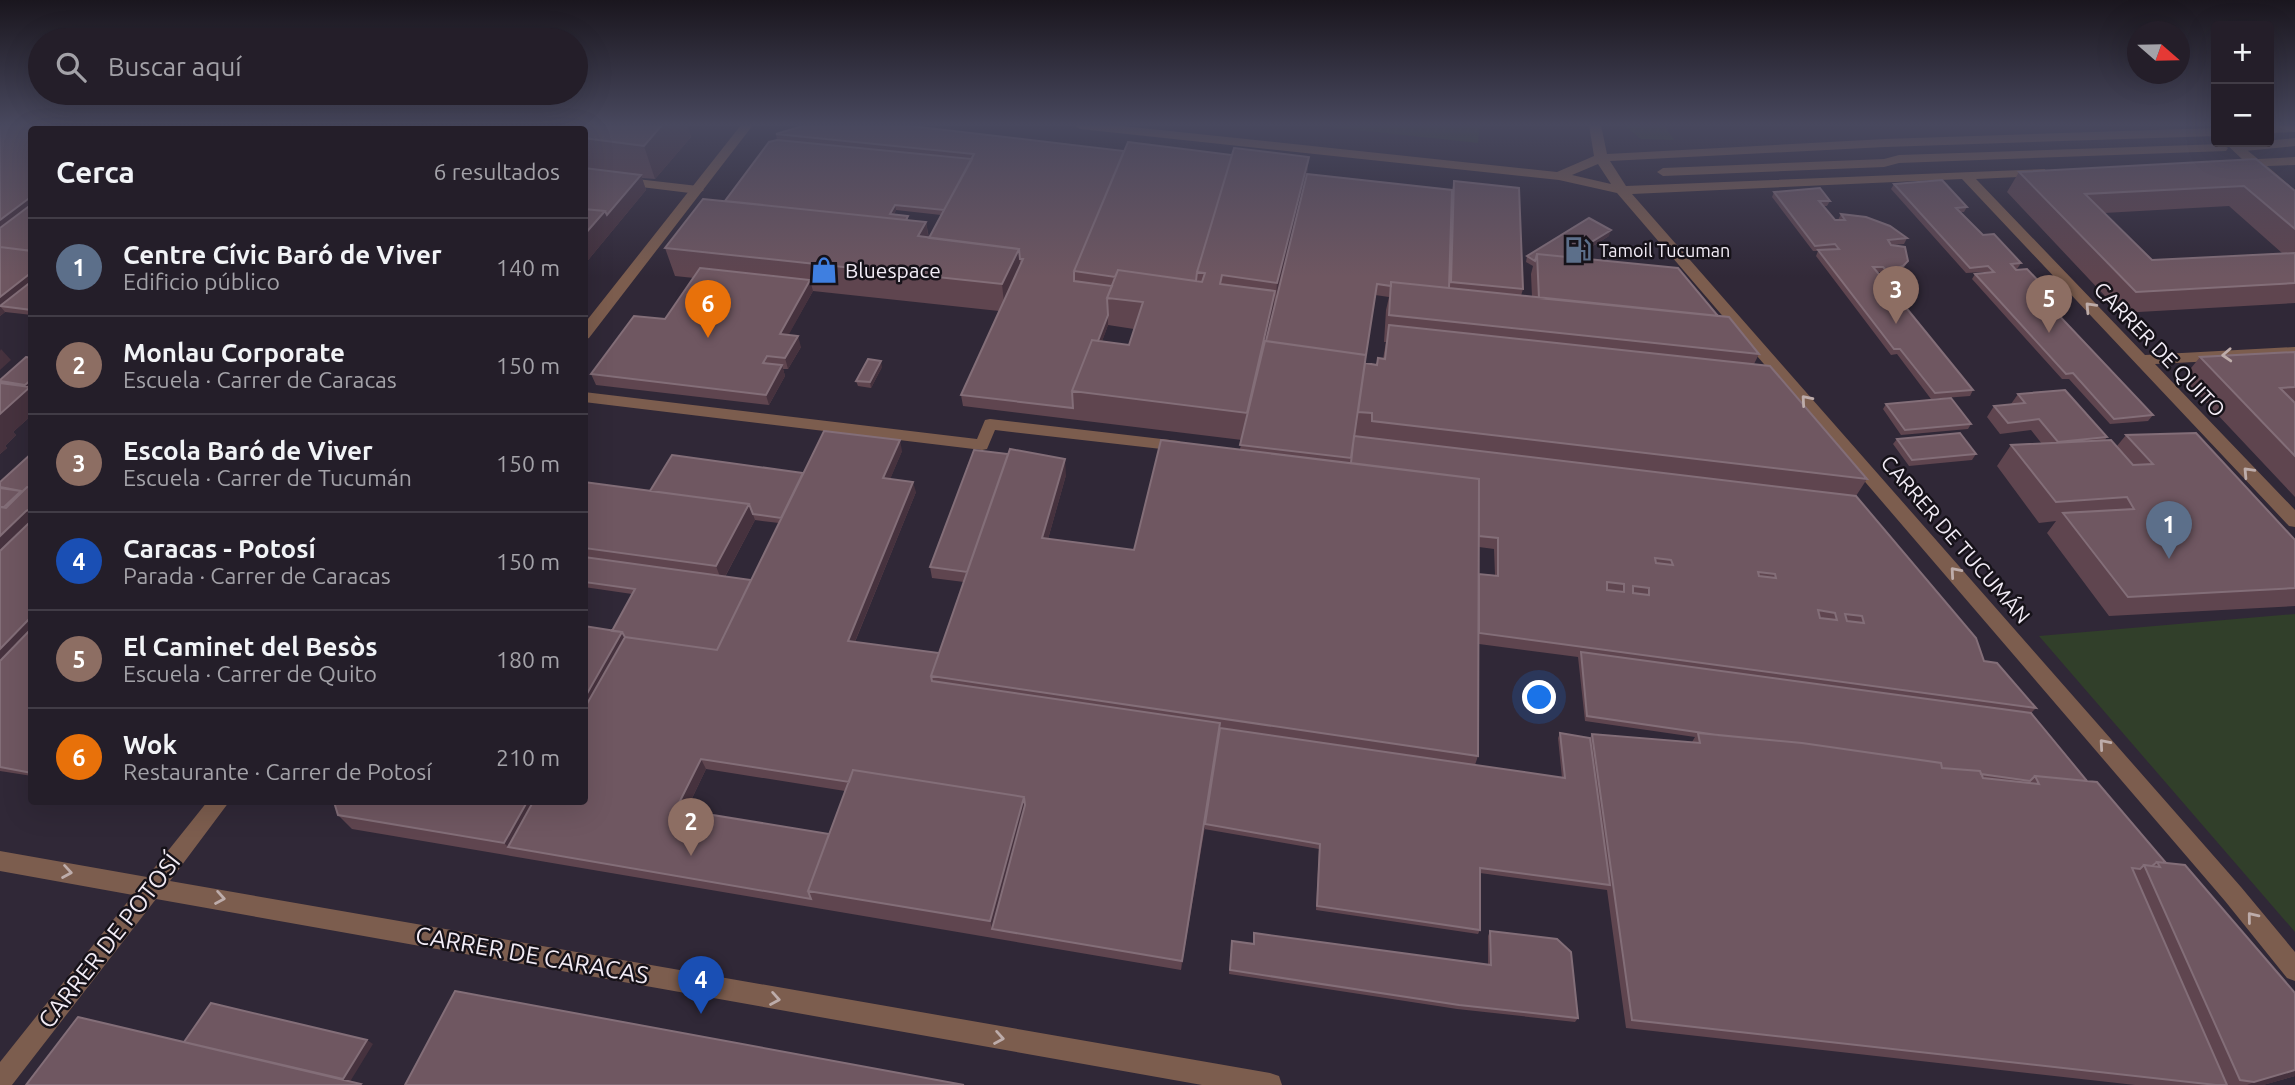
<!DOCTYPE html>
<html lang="es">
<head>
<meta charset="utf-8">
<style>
  body { margin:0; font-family:Ubuntu,sans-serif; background:#2c2731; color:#f1f3f6 }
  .controls { position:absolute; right:21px; top:21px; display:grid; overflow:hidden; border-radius:7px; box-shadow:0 7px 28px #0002 }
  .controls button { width:63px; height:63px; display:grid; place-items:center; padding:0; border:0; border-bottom:2px solid #413c46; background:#241e29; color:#f1f3f6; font:35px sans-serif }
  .compass { position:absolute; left:2127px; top:21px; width:63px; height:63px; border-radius:50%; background:#241e29; box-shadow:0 7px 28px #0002; rotate:110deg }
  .you { position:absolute; left:1540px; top:698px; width:24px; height:24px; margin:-18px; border:5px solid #fff; border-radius:50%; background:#1a73e8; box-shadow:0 0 0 10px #1a73e833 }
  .badge { display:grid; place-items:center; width:46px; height:46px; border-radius:50%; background:#fd8ebf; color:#fff; font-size:23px; font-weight:700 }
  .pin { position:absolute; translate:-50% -58px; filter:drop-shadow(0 2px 4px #0008) }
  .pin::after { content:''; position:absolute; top:37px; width:24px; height:21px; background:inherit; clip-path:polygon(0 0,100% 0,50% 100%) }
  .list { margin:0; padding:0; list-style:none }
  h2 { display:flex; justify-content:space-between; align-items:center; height:91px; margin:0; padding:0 28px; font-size:30px }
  h2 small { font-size:23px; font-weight:400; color:#a3a2a8 }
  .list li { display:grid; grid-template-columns:46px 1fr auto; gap:21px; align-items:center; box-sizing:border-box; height:98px; padding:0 28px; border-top:2px solid #413c46 }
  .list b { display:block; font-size:26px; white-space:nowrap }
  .list p { margin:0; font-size:23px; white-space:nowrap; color:#a3a2a8 }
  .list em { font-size:23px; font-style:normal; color:#a3a2a8 }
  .icon { flex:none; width:38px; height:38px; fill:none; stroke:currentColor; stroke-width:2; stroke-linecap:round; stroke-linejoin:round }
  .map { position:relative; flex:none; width:2295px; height:1085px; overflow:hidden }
  .search { position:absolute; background:#241e29; box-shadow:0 7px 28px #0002; left:28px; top:28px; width:560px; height:77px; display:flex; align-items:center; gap:18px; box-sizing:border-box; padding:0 24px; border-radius:38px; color:#a3a2a8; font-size:26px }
  .panel { position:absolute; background:#241e29; box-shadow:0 7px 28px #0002; left:28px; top:126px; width:560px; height:679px; border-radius:7px }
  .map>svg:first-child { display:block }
  .green { fill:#313f2a }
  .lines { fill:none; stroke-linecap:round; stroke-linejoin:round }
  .service { fill:#7c5d4e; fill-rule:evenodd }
  .pedestrian { fill:#7c5d4e; fill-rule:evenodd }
  .minor { fill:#7c5d4e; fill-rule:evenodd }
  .tertiary { fill:#7c5d4e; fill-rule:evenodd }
  .secondary { fill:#a87760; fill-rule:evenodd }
  .wall { fill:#5f454f; fill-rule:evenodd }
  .shaded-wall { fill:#46323e }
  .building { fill:#6f5761; stroke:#836e78; stroke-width:2; fill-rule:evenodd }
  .oneway { stroke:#bdacaa }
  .labels { text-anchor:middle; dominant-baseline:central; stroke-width:5; stroke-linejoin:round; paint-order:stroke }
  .far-poi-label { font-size:18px; fill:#f2ecf6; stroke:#161219; text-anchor:start }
  .poi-label { font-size:21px; fill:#f2ecf6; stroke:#161219; text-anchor:start }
  .street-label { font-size:21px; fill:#f2ecf6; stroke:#161219 }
  .near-street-label { font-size:24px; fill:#f2ecf6; stroke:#161219 }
</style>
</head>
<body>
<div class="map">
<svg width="2295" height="1085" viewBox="0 0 2295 1085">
  <rect width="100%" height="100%" fill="#302837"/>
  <!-- green -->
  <path class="green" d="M1310,125H1480L1478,143Z
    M1623,125H1664L1674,140L1641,139Z
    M2295,614V932L2039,636Z"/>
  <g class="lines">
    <!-- service -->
    <path class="service" d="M584,173L698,186L704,190L698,194L584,180Z
      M584,392L977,439L985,420L990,419L1179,441L1186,446L1179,451L995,430L987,449L982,450L584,402Z"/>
    <!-- pedestrian -->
    <path class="pedestrian" d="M2295,138V146L2245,151L2239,147L2245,143Z
      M2222,144L2228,148L2226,151L1899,163L1884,167L1663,176L1657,172L1663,168L1884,159L1899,155Z"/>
    <!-- minor -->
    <path class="minor" d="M1074,125H1113L1557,172L1594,156L1589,125H1601L1607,154L1885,139L2216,128V136L1885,147L1610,161L1626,186L2045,169L2046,172L2040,176L1976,179L2145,355L2295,347V357L2155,364L2295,510V527L2289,526L1962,179L1632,194L2241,887L2295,952V981L2287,978L2225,901L1617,193L1559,180L1080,129ZM1598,164L1611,184L1572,175Z
      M2269,125H2295V132L2269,133Z
      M2224,142H2237L2258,159L2295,157V165L2267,166L2295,190V201L2252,167H2234V161L2243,160Z"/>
    <!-- tertiary -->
    <path class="tertiary" d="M741,125H753L589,338L584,340V324Z
      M207,802H229L170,881L1270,1073L1279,1076L1282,1085H1202L156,899L12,1085H0V1062L133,895L0,871V851L147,877Z"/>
    <!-- secondary -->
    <path class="secondary" d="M2277,125H2295V132L2279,128Z"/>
  </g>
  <!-- wall -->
  <path class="wall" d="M0,125H368L363,130H32V315L5,312L0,316Z
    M379,125H687L691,137L655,179L642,178L646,190L584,265V130H374Z
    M776,134L1124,151L1309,157L1307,174L1452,190L1454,181L1523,289L1521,296L1532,297L1531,274L1533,266L1526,262L1527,256L1609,236L1574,258L1718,316L1759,354L1754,364L1867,479L1856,496L1984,661L2036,708L2031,713L2087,781L2295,993V1076L2263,1085H2135L1626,1028L1607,890L1480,873V930L1478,934L1316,910L1319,849L1204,829L1205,826L1181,970L352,829L338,815L612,631L632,594L584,587V482L650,491L803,473L902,451L890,479L916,492L855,642L939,653L964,582L932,578L930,567L1066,475L1048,539L1134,550L1240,449L1242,440L963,406L961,395L999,311L813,291L788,335L801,347L788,369H783L785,376L769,405L596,385L591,374L665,319L694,278L675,276L665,248L725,201L777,140ZM896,210L941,215L929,238L926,222L908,220V216L894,214ZM1375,295L1389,297L1386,310L1384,342H1386L1383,359L1378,358L1376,365L1365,363ZM1108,325L1134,329L1129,345L1102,341ZM755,520L779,523L751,580L725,577ZM1479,547L1494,549L1495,575L1479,574ZM1479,644L1578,657L1585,721L1695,737L1692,742L1592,734L1590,738L1560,733L1558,738L1562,778L1475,765L1478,756ZM706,769L845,791L829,834L686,811Z
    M2256,159L2295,191V303L2121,313L2007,192L2019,172ZM2229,206L2282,253L2152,260L2104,213Z
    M1894,184L1967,207L1964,212H1961L1983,235L2021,263L2017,269H2016L2045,288L2041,294H2038L2153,415L2148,421L2110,424L2069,379H2062L1972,279L1975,274L1986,273L1985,272L1966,273L1891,189Z
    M1774,192L1830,201L1827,206H1823L1835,220H1838L1841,214L1907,238L1904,244L1892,245L1908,261L1905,266L1900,271L1884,276L1880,272H1877L1973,390L1970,396L1931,399L1897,354L1891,355L1816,256L1818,251H1813L1772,197Z
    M2295,352V497L2183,378L2200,357Z
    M26,357L32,415L13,432L16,435L5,446L7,448L0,454V380Z
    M882,367L871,388L858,386L856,381Z
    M2018,394L2107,437L2105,440L2117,446L2126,435L2295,540V606L2109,616L2047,533L2056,521L2039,523L1997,466L2011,445L2042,444L2031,430L2000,434L1987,417L1994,406L2011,404Z
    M1886,404L1971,424L1968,429L1901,435L1883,409Z
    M1897,439L1976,454L1972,460L1909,466L1893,444Z
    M32,453V776L0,771V482Z
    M1490,931L1578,1018L1575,1022L1457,1009L1229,974L1232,941L1488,965V936Z"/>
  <!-- shaded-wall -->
  <path class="shaded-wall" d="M125,125H146L140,130H119Z
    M359,125H368L363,130H354Z
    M662,125H687L691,137L655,179L644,146Z
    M1309,157L1306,184L1275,311L1277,283Z
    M641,175L646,190L584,265V235L605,211Z
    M32,196V213L0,237V220Z
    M895,205L896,210L891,220L890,214Z
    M926,222L930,248L918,236Z
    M1611,230L1609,236L1547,274L1548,269Z
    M1019,249L1021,277L1005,312L1002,284Z
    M1908,261L1900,271L1884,276L1887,271Z
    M32,272V290L0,306L5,312L0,316V297Z
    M810,280L813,291L783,345L780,334Z
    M1275,291L1273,319L1245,440L1247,413Z
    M1108,315V325L1083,393L1079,392Z
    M798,336L801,347L788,369L785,358Z
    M1,349L11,360L0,370V351Z
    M881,361L882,367L871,388L870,382Z
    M782,365L785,376L769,405L766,395Z
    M32,379V415L13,432L16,435L5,446L7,448L0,454V414L28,389L25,385Z
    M900,440L902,451L886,489L883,478Z
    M1065,459L1066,475L1044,553L1042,538Z
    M913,482L916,492L851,651L848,641Z
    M21,491L32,501L15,518L4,507Z
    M749,504L755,520L722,582L716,566Z
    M32,508V537L0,568V536L26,511Z
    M32,616V639L0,672V649Z
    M622,632L630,647L584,730V699Z
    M1220,733L1181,970L1182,961Z
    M701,759L706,769L682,819L676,809Z
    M1024,797L1027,815L992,929L990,921Z
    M527,802H545L508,847L504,843Z
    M367,1040L373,1044L348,1085L342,1082Z
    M2295,1070V1076L2263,1085H2247L2254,1082Z"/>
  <!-- building -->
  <path class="building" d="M0,125H125L119,130H32V196L0,220Z
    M136,125H359L354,130H130Z
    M379,125H438L433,130H374Z
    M438,125H529L524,130H433Z
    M529,125H662L644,146L584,138V130H524Z
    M806,125H902L1124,151L1074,271V281L1112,286L1107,298L1108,315L1098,341L1092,340L1072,391L1073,408L961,395L1023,259H1020L1019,249L929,238L974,154L776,134Z
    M777,140L972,159L944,210L895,205L890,214L908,216L906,220L725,201L769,142Z
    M1128,142L1232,155L1197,272L1196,281L1118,270L1115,277L1074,271Z
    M1234,148L1309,157L1277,283L1222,275L1220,284L1275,291L1247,413L1072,391L1092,340L1129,345L1143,302L1107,298L1118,270L1202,282L1205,273L1197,272Z
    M2256,159L2295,191V229L2244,186L2085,194L2152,260L2295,253V283L2136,292L2019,172Z
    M584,168L641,175L607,215L605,211L584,209Z
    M1307,174L1452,190L1449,288L1391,282V286L1377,284L1366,355L1266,341Z
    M1942,180L1967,207L1956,208L1983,235L1994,234L2021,263L2011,264L2016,270L2027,269L2045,288L2034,289L2153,415L2114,419L2073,373L2066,374L1975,274L1994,272L1988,266L1970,268L1894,184Z
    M1454,181L1519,188L1523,289L1451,282Z
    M1820,188L1830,201H1819L1835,220H1845L1841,214L1866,217L1890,226L1907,238L1888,240L1891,245L1905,247L1908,261L1903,266L1887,271L1883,267H1873L1973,390L1935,393L1900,349H1894L1818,250L1839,249L1835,244L1815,246L1774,192Z
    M703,199L926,222L918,236L1019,249L1002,284L665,248Z
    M32,204V251L0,247V228Z
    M584,209L605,211L584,235Z
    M1589,218L1611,230L1567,257L1537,254L1535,261L1527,256Z
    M0,247L32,251V272L0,297Z
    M1537,254L1678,268L1718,316L1539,298Z
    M700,268L810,280L780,334L798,336L785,358L767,356L763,363L782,365L766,395L591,374L634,316L665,319Z
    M32,281V310L0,306Z
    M1391,282L1729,317L1759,354L1389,315Z
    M1389,325L1770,366L1867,479L1372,421V413L1358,412L1365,363L1377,365L1378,358L1385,359Z
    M1265,341L1366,355L1351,458L1240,445Z
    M2295,352V387L2280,388L2295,403V456L2200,357Z
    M26,357L32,358V379L25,385L0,381V380Z
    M868,359L881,361L870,382L856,381Z
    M0,383L30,387L0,414Z
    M2065,390L2107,437L2058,442L2039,419L2008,423L1994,406L2025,403L2018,394Z
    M1951,398L1971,424L1905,430L1886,404Z
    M824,431L900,440L883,478L913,482L848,641L939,653L931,676L932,681L1220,723L1182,961L992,929L1025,805L1024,797L853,770L849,782L701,759L676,809L829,834L808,891L811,899L508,847L533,802H584V709L625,637L717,650Z
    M1960,433L1976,454L1912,460L1897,439Z
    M2196,433L2295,540V588L2128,597L2063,513L2134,509L2127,497L2056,502L2011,445L2111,440L2133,465L2153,464L2126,435Z
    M1354,436L1856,496L1976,638L1984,661L1997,663L2036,708L1479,633V574L1498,576V538L1479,536V479L1351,463ZM1655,558L1671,560L1673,565L1656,563ZM1758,572L1775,574L1776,578L1759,576ZM1607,582L1624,584V592L1607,590ZM1633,586L1649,588V595L1633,593ZM1818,610L1835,613L1837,620L1820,618ZM1845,614L1862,616L1864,623L1847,621Z
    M1161,440L1479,479L1478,756L931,676L1010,449L1065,459L1042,538L1134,550Z
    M974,450L1008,454L967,572L930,567Z
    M32,453V488L27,487L22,492L21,491L0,487V482Z
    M672,455L803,473L781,518L753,514L749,504L650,491Z
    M584,482L749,504L716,566L584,548Z
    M27,487L32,488V504L30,505H32V508L26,511L0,536V507L6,508Z
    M0,488L21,491L4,507H0Z
    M32,520V616L0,649V551Z
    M584,557L751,580L717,650L625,637L622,632L612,631L635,589L584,582Z
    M584,626L622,632L584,699Z
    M32,628V773L0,767V661Z
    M1581,652L2031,713L2087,781L2035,776L2030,781L1981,774L1980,771L1942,768L1941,763L1802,743L1717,735L1587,716Z
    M1220,728L1565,778L1560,733L1590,738L1610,885L1480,868V930L1317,906L1320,844L1205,824Z
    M1698,733L1802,743L1941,763L1942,768L1980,771L1983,778L2039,784L2035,776L2097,782L2166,863L2157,862L2152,866L2144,865L2140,869L2132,868L2227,1085H2216L1632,1020L1592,734L1700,743Z
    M853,770L1024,797L990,921L808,891Z
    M334,802H527L504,843L338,815Z
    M2157,862L2185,865L2295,993V1070L2254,1082L2240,1080L2144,865L2160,867Z
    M1490,931L1557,939L1571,952L1578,1018L1459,1005L1230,970L1232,941L1254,944V933L1491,965Z
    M455,991L964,1085H405Z
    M211,1003L367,1040L343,1079L184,1042Z
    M78,1017L361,1084L360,1085H26Z"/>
  <!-- one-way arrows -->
  <defs><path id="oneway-chevron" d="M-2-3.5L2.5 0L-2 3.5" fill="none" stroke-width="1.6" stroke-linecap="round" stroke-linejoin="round" transform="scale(1.75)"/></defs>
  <g class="oneway">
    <use href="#oneway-chevron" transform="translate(2090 307) rotate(-133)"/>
    <use href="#oneway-chevron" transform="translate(2227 355) rotate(177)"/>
    <use href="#oneway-chevron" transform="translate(1806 400) rotate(-131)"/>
    <use href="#oneway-chevron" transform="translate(2248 472) rotate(-133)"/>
    <use href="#oneway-chevron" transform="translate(1955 572) rotate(-131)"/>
    <use href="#oneway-chevron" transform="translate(2104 744) rotate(-131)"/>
    <use href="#oneway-chevron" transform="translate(67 872) rotate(9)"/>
    <use href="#oneway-chevron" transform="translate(220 898) rotate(10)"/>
    <use href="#oneway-chevron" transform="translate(2252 917) rotate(-129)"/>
    <use href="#oneway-chevron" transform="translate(775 999) rotate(10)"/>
    <use href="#oneway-chevron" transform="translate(999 1038) rotate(10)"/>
  </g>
  <!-- sky -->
  <linearGradient id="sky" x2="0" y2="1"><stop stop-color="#1a161e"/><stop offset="0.45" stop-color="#48485e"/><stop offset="1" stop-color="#48485e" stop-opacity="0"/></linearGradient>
  <rect width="2295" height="277" fill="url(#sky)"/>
  <!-- icons -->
  <defs>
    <symbol id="fuel-bare" viewBox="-9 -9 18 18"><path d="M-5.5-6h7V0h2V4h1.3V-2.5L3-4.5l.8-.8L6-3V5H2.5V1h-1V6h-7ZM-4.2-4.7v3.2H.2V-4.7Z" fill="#5c6f8a" stroke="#161219" stroke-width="2.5" paint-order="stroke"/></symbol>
    <symbol id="shop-bare" viewBox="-9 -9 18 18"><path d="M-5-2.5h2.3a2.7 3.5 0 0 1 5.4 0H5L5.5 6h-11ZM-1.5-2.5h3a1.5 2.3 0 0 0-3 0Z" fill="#3f7fe0" stroke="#161219" stroke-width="2.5" paint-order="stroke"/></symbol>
  </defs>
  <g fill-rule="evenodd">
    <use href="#fuel-bare" x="1559" y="231" width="38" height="38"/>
    <use href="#shop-bare" x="805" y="251" width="38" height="38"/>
  </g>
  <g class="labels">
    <!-- far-poi labels -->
    <g class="far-poi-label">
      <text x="1599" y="250">Tamoil Tucuman</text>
    </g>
    <!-- poi labels -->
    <g class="poi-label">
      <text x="845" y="270">Bluespace</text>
    </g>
    <!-- street labels -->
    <g class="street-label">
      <text transform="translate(2160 349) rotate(46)">CARRER DE QUITO</text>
      <text transform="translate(1956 539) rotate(49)">CARRER DE TUCUMÁN</text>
    </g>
    <!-- near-street labels -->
    <g class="near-street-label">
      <text transform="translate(109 941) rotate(-52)">CARRER DE POTOSÍ</text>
      <text transform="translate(532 955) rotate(10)">CARRER DE CARACAS</text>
    </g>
  </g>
</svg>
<div class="controls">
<button>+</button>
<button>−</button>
</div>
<svg class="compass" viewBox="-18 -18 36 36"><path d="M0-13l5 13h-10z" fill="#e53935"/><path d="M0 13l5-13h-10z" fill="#a3a2a8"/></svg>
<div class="you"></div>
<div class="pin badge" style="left:2169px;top:559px;background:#5c6f8a">1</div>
<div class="pin badge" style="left:691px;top:856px;background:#8d6e63">2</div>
<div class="pin badge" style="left:1896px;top:324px;background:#8d6e63">3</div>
<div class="pin badge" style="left:701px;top:1014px;background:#1a4fb4">4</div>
<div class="pin badge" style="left:2049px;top:333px;background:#8d6e63">5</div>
<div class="pin badge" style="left:708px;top:338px;background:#e8710a">6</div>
<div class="search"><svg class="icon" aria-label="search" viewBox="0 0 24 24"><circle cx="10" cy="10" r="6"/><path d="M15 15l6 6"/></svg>Buscar aquí</div>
<section class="panel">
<h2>Cerca<small>6 resultados</small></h2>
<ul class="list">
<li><span class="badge" style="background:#5c6f8a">1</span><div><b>Centre Cívic Baró de Viver</b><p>Edificio público</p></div><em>140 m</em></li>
<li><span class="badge" style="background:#8d6e63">2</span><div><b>Monlau Corporate</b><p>Escuela · Carrer de Caracas</p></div><em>150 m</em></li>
<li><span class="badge" style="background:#8d6e63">3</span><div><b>Escola Baró de Viver</b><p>Escuela · Carrer de Tucumán</p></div><em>150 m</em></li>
<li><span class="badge" style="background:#1a4fb4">4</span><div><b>Caracas - Potosí</b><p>Parada · Carrer de Caracas</p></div><em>150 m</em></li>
<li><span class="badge" style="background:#8d6e63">5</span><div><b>El Caminet del Besòs</b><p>Escuela · Carrer de Quito</p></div><em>180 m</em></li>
<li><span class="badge" style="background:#e8710a">6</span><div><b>Wok</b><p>Restaurante · Carrer de Potosí</p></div><em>210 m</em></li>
</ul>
</section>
</div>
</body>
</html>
